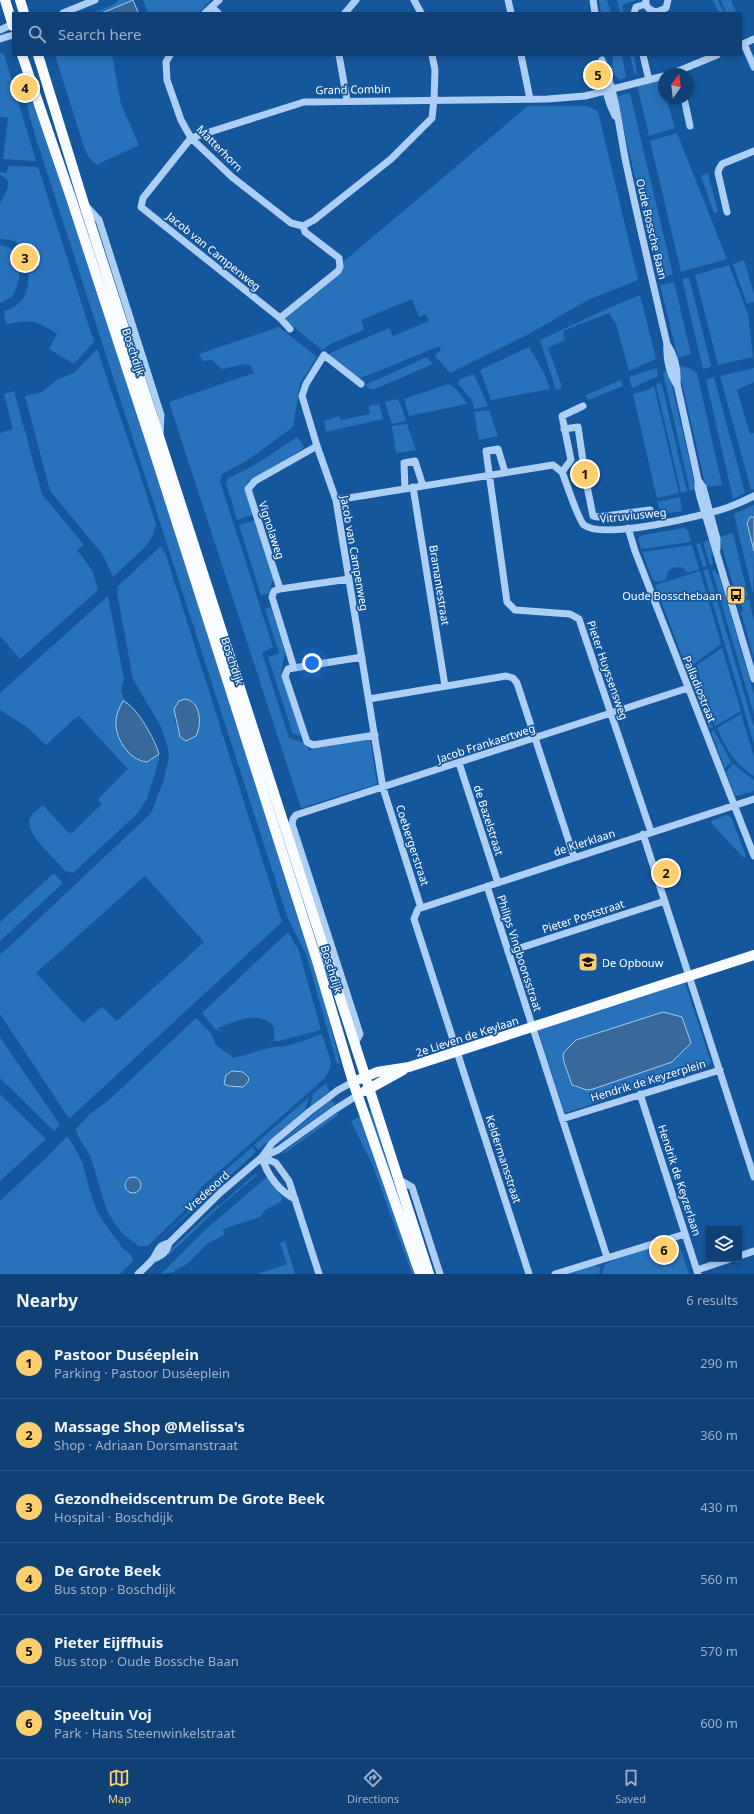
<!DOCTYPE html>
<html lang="en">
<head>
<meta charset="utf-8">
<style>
  body { margin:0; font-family:"Noto Sans",sans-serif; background:#1e4c7e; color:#f1f3f6 }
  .controls { position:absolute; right:12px; bottom:12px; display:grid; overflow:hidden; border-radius:0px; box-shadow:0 2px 6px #0003 }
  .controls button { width:36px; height:36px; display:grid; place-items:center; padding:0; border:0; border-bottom:1px solid #305a88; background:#104176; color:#f1f3f6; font:20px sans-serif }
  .compass { position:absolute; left:658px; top:68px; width:36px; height:36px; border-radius:50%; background:#104176; box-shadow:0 2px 6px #0003; rotate:14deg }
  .you { position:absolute; left:312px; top:663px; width:14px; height:14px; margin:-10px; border:3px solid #fff; border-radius:50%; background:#1a73e8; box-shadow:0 0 0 6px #1a73e833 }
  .badge { display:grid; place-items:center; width:26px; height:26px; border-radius:50%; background:#ffce6e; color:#111; font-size:13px; font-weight:700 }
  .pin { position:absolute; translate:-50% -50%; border:2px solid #fff; box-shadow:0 1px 4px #0006 }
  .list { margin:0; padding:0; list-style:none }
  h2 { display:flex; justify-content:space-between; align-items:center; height:52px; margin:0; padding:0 16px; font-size:17px }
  h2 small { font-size:13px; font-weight:400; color:#9cafc5 }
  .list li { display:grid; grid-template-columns:26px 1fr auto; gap:12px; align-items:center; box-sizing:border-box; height:72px; padding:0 16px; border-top:1px solid #305a88 }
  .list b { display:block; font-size:15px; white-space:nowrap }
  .list p { margin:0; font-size:13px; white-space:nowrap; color:#9cafc5 }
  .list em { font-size:13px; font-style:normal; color:#9cafc5 }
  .icon { flex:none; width:22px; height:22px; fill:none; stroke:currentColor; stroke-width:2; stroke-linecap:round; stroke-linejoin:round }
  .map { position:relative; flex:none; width:754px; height:1274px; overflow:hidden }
  .search { position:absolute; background:#104176; box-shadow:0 2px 6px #0003; left:12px; right:12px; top:12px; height:44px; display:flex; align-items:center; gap:10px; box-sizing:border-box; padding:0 14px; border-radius:0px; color:#9cafc5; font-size:15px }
  .sheet { height:484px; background:#104176 }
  nav { display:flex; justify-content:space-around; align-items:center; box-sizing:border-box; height:56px; border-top:1px solid #305a88; background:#104176; font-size:11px; color:#9cafc5 }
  nav a { display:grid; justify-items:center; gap:2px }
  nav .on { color:#ffce6e }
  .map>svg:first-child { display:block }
  .green { fill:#2871bb; fill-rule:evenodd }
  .water { fill:#39699b; stroke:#9ecbf6 }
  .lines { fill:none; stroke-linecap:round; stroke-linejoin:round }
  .minor { stroke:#accff3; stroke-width:7 }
  .major { stroke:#f8fbff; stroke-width:10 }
  .labels { text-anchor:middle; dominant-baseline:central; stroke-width:3.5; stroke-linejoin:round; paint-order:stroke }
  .street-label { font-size:11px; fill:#fff; stroke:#15579d }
  .poi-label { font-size:11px; fill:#fff; stroke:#15579d; text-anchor:end }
</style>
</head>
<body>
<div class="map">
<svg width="754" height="1274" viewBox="0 0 754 1274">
  <rect width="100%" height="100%" fill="#15579d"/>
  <!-- green -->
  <path class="green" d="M119,0H133L102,13H94L114,4Z
    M143,0H211L198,13H148Z
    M599,0H607L611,13H601Z
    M617,0H636L622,5L624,13H620Z
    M713,0H718L724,13H719Z
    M721,0H731L736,13H726Z
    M0,53L4,54L36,161L3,159L8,118L0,117Z
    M55,55H112L121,104L139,145L96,165L88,156L83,144Z
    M613,55H622L626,77L620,80L612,73Z
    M630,55H634L637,75L634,72Z
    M661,78L664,98H666L675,128L649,136L637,85Z
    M630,93L673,275L659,278L617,101L619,96Z
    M29,96L36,109L64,188L314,962L340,1063L337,1064L306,954L288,919L34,132L25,98Z
    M528,106H588L598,111L638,280L588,300L529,334L450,373L436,357L435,354L441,351L439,346L369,375L356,379L329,357L330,353L389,328L393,336L429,321L426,314L419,317L412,299L361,320L364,330L332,343L322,350L284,319L340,272L343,266V262Z
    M677,133L727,259L681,272L650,141Z
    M8,166L38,167L40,173L94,342L74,364L49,349L57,334C34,319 33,320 6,324L4,311C13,309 19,304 24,297C32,283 30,247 12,240C9,239 4,240 0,239C0,230 0,213 0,204C3,194 17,182 0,175V172L7,173Z
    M708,173L718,212L714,213L701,176Z
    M0,245C26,248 22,280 12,297L0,303Z
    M744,260L754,294V302L747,304L733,264Z
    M729,265L748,314L753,357L718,365L695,275Z
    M689,277L711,365V367L703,369L682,279Z
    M674,282L691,354L678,358L660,285Z
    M640,295L656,359L629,371L616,324L609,313L563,331L565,340L548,348L562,387L556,390L540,340L613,306Z
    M279,327L317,357L300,384L293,427L248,460L222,474L220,481L273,647L262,653L289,738L307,744L309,750L370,738L377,784L301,808L169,402L254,373L251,366L246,364L222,369L212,360L203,361L199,354Z
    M529,347L545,375L550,389L491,400L480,370Z
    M97,349L142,480L156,525L152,537L145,547L113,577L103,555L50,491L25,396L42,392L58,379L74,373Z
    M427,357L433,364L375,389H370L365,385Z
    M678,366C684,366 692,368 697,373L722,485L706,487Z
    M657,368L658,376L632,388L629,377Z
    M754,368V382L737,390L750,434L754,433V489L751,490L720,376Z
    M668,369L696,489L690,491L663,373Z
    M474,374L488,406L474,409L472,400L458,384L460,379Z
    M714,377L745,493L733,499L706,380Z
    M621,380L623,386L588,400L586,395Z
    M659,382L662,385L687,491L681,493L656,385Z
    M449,384L456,389L467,404L409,416L404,399Z
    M654,386L679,493L657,498L633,394L650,389Z
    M14,391L42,494L84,545L77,550L93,572L98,590L20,659L0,636V433L13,429L4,394Z
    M397,399L400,403L406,421L392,424L385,402Z
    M379,404L383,419L326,432L324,421L339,416L341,420L370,414L369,406Z
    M489,410L498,436L479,440L474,412Z
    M407,424L416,450L396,453L392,426Z
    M297,437L302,443L304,448L248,482L246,487L253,515L237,520L226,483L228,478L255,465Z
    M680,497L682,511L661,514L657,502Z
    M754,505V517H750L747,523L754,551L753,594L734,514Z
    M255,520L274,578L270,588V593L261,596L239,525Z
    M684,528L688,530L691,542L641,549L638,538L643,535Z
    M733,533L748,596L739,599L737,592H735L719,537Z
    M709,540L713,555H711L713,565H710L703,542Z
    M700,543L707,566L703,567L696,544Z
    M692,545L699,569L687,573L683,568L675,567L668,571L666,580L657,582L653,580L642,552Z
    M161,546L166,555L282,922L70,1118L68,1117L0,1014V954L10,946L147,817L152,811L164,780L169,757L168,748L161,727L133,679L117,593L118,586ZM191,700L197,707L181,739L174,718ZM145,876L204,942L117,1021L102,1007L83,1023L36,973Z
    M708,569L754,727V744L703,570Z
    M715,570L717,575H719L754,694V715L712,571Z
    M700,571L721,644L687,669L655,585Z
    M108,596L124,679L121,690L125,701H123L131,755L143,761L150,760L159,754V760L147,799L137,814L73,873L65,871C56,859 24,834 30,818C32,813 39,809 43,805L68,832L72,833L102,804L98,799L128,769L79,716L73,720L46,745L28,728L0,710V693Z
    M749,599L754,622V659L741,612L743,611L741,601Z
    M271,607L285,652L281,673L301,736L293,734L268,657L279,653L265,609Z
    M722,648L741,711L715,726L704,696L697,665Z
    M694,666L702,696L713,727L710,729L688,671Z
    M741,714L754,757V776C735,764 726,749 717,728Z
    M714,730L731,762L725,769L711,732Z
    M733,764L754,780V791L738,796L735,795L726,772Z
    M726,815L731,817L746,856L744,858L712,824L711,821Z
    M54,873L63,883L0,941V922Z
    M288,932L299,951L321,1030L279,1041H274V1027C259,1009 236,1022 217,1028L223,1032L215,1029L202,1013Z
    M685,983L711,1062L709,1065L565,1113L538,1030ZM663,1012L680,1017L593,1089L574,1087L564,1052L576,1040Z
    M196,1018L211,1033L216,1045L234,1058L272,1047C289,1048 307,1039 322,1034L331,1062L330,1068L325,1078L208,1181L199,1190L186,1209L148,1246H139C101,1222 104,1193 90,1156C86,1147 77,1138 76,1129L90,1114L109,1100ZM127,1178L139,1191L134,1193L129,1192L124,1183Z
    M0,1037L60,1125L54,1131L0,1078Z
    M326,1083L329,1091L310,1107L313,1094Z
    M0,1094L46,1139L0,1181Z
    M309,1097L305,1110L258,1150L254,1145Z
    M332,1099L334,1105L274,1147Z
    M371,1111L391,1174L412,1226L422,1274L368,1112Z
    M337,1112L338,1115L285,1153H282Z
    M361,1116L418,1274H412L373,1166L351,1121Z
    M67,1136C87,1162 85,1181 96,1208C102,1222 112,1233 121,1245L120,1246L131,1255L133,1261L120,1274H0V1201L47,1157Z
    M252,1147L256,1152L156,1243L189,1211L205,1188Z
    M255,1174H257L256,1176L217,1209L169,1255L167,1253L218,1205L219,1206Z
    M267,1177L282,1197L281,1202L265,1210L260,1217L223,1229L224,1235L207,1244L187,1264L175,1270V1272L161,1274L206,1229Z
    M677,1238L689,1274H602L605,1264L615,1260V1259Z
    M285,1241L295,1274H257L287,1264L280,1243Z
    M595,1265L596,1267L601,1265L599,1274H567Z"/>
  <!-- water -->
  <path class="water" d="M133,0L138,12L137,13H102Z
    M750,517H754V551L747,523Z
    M185,699C201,701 202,724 196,736L186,741L180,737L174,709L179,701Z
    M123,701C137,706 155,740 159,754L147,762C128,760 114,737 116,719C117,713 120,706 123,701Z
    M663,1012L682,1017L691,1043L672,1062L593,1089L587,1090L572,1085L564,1062L563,1056L564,1052L576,1040Z
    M232,1071L243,1072L249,1078L248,1082L243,1087L229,1086L224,1084L226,1075Z
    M125 1185a8 8 0 1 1 16 0a8 8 0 1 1-16 0Z"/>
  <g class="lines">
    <!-- minor -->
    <path class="minor" d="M414,0L421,13
      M508,0L511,13
      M593,0L595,13
      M646,0C645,7 650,11 657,12L666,8L668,0
      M212,7L218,13
      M63,13L95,0
      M205,13L219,0
      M345,13L356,0
      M634,13L636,7L646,4
      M0,30L13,24
      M0,39L13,35
      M744,44L754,67
      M741,45L754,39
      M170,55L166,62L167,80L181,120L191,138L232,177L291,223L303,226L314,220L391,159L432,118L434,99L435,70L432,55
      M339,55L347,100
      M521,55L530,99
      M643,55L649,80
      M602,60C616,93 619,128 626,163C639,224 653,284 667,344C666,358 669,372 676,384
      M602,64C603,82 607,100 615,116
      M671,74L717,55
      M684,98L690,126
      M86,206L99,220L161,415L160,434
      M727,212L718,173L719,169L722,164L754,151
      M280,318L338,271L340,267L339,258L305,232L303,226
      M290,329L280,318L141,207L143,198L191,138L304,102L548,99L585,96L664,76
      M667,344C675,356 678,370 677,384L698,480V488L700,497L754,679
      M361,384L324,355L306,384L302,396L317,446L336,500L383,788L421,908
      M564,429L578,427L586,481L593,516L598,517L650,510
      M505,472L498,449L486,451L507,602L515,610L570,614L579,619L651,832
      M562,472C566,481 578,520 584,525C603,540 704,516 729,507C737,504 746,500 754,496
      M562,472L571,460L562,416L583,406
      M698,480L703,487L717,539V549
      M413,487L445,686
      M405,489L404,463L415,461L423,486
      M336,500L553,465L562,472
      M628,528L635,551L754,856
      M349,579L280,589L274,591L272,597L294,668L362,657
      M280,589L248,489L255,481L317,446
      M294,668L288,669L285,676L307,742L313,745L375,735
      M369,699L506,676L513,678L517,683L574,857
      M459,763L498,883
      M643,834L754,1177
      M487,886L607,1257
      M508,952L665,901
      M355,1043L360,1034L292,824L293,819L296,815L688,688
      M640,1094L698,1274
      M562,1119L720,1070
      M262,1157L276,1163L289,1181L319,1274
      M262,1157L278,1150L334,1110L358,1095
      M262,1157C267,1175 279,1191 295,1199
      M398,1179L412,1187L440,1274
      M739,1256L754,1251
      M153,1259C162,1256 167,1252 169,1243
      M697,1270L730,1259
      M138,1274C143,1269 148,1265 152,1260C159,1252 156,1246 169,1243L221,1192L262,1157L272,1143L309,1112L338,1090L353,1082
      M529,1274L414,919L418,909L754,799
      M555,1274L685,1234"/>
    <!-- major -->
    <path class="major" d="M5,0L13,26
      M20,0L24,13
      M22,55L71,198L153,448L318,964L353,1082L420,1274
      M38,55L84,204L429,1274
      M360,1079L377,1072L409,1067L754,955
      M365,1091L403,1070"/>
  </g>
  <!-- icons -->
  <defs>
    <symbol id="bus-square" viewBox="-11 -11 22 22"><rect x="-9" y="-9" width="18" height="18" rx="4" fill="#ffce6e" stroke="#15579d"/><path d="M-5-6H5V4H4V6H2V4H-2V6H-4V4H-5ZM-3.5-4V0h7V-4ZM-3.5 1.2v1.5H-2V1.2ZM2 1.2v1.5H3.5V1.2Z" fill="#111"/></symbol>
    <symbol id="school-square" viewBox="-11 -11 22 22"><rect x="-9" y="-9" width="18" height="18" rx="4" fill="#ffce6e" stroke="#15579d"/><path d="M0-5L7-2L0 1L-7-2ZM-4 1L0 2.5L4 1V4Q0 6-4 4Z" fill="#111"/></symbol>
  </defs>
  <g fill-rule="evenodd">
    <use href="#bus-square" x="725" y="584" width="22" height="22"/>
    <use href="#school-square" x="577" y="951" width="22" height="22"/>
  </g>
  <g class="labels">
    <!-- street labels -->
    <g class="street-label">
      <text transform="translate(353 89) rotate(-1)">Grand Combin</text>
      <text transform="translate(220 148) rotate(45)">Matterhorn</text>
      <text transform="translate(652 229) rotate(77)">Oude Bossche Baan</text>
      <text transform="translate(214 251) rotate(39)">Jacob van Campenweg</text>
      <text transform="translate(134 352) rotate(72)">Boschdijk</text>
      <text transform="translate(633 515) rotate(-6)">Vitruviusweg</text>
      <text transform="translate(272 530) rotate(72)">Vignolaweg</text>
      <text transform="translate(355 553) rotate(80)">Jacob van Campenweg</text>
      <text transform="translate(440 585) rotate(81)">Bramantestraat</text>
      <text transform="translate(233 661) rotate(72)">Boschdijk</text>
      <text transform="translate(608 670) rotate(71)">Pieter Huyssensweg</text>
      <text transform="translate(700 689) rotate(68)">Palladiostraat</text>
      <text transform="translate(486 743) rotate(-18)">Jacob Frankaertweg</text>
      <text transform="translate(489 820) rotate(72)">de Bazelstraat</text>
      <text transform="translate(584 842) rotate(-18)">de Klerklaan</text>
      <text transform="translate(413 845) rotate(72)">Coebergerstraat</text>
      <text transform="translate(583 916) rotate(-18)">Pieter Poststraat</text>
      <text transform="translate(520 953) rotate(72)">Philips Vingboonsstraat</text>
      <text transform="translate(332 969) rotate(73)">Boschdijk</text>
      <text transform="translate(467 1036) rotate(-18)">2e Lieven de Keylaan</text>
      <text transform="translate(648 1080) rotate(-17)">Hendrik de Keyzerplein</text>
      <text transform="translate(504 1159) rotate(72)">Keldermansstraat</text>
      <text transform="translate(680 1180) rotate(72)">Hendrik de Keyzerlaan</text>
      <text transform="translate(207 1191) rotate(-42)">Vredeoord</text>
    </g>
    <!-- poi labels -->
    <g class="poi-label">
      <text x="722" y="595">Oude Bosschebaan</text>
      <text x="602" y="962" text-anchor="start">De Opbouw</text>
    </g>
  </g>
</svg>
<div class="controls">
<button><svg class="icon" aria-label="layers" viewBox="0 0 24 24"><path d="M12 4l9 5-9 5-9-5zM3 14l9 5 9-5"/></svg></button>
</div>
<svg class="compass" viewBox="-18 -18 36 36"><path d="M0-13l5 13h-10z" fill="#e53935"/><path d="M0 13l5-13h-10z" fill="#9cafc5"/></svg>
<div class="you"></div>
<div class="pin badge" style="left:585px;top:474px">1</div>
<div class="pin badge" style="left:666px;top:873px">2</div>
<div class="pin badge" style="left:25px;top:258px">3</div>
<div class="pin badge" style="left:25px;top:88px">4</div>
<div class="pin badge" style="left:598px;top:75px">5</div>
<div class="pin badge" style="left:664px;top:1250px">6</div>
<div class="search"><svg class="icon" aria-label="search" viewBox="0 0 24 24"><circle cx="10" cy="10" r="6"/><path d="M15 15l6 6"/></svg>Search here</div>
</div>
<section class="sheet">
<h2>Nearby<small>6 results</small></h2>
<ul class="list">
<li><span class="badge">1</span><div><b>Pastoor Duséeplein</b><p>Parking · Pastoor Duséeplein</p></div><em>290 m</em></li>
<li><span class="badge">2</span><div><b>Massage Shop @Melissa's</b><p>Shop · Adriaan Dorsmanstraat</p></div><em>360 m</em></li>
<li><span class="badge">3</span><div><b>Gezondheidscentrum De Grote Beek</b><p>Hospital · Boschdijk</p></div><em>430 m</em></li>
<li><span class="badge">4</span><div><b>De Grote Beek</b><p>Bus stop · Boschdijk</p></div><em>560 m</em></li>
<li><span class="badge">5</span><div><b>Pieter Eijffhuis</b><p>Bus stop · Oude Bossche Baan</p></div><em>570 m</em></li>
<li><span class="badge">6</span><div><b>Speeltuin Voj</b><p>Park · Hans Steenwinkelstraat</p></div><em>600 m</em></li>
</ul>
</section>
<nav>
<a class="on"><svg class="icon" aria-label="map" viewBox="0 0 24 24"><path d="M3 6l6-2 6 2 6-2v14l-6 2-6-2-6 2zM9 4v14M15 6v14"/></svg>Map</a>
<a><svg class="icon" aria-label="directions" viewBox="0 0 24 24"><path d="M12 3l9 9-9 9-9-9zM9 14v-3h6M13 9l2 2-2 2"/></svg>Directions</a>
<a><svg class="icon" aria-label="saved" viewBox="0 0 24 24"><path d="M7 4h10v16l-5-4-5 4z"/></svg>Saved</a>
</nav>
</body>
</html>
